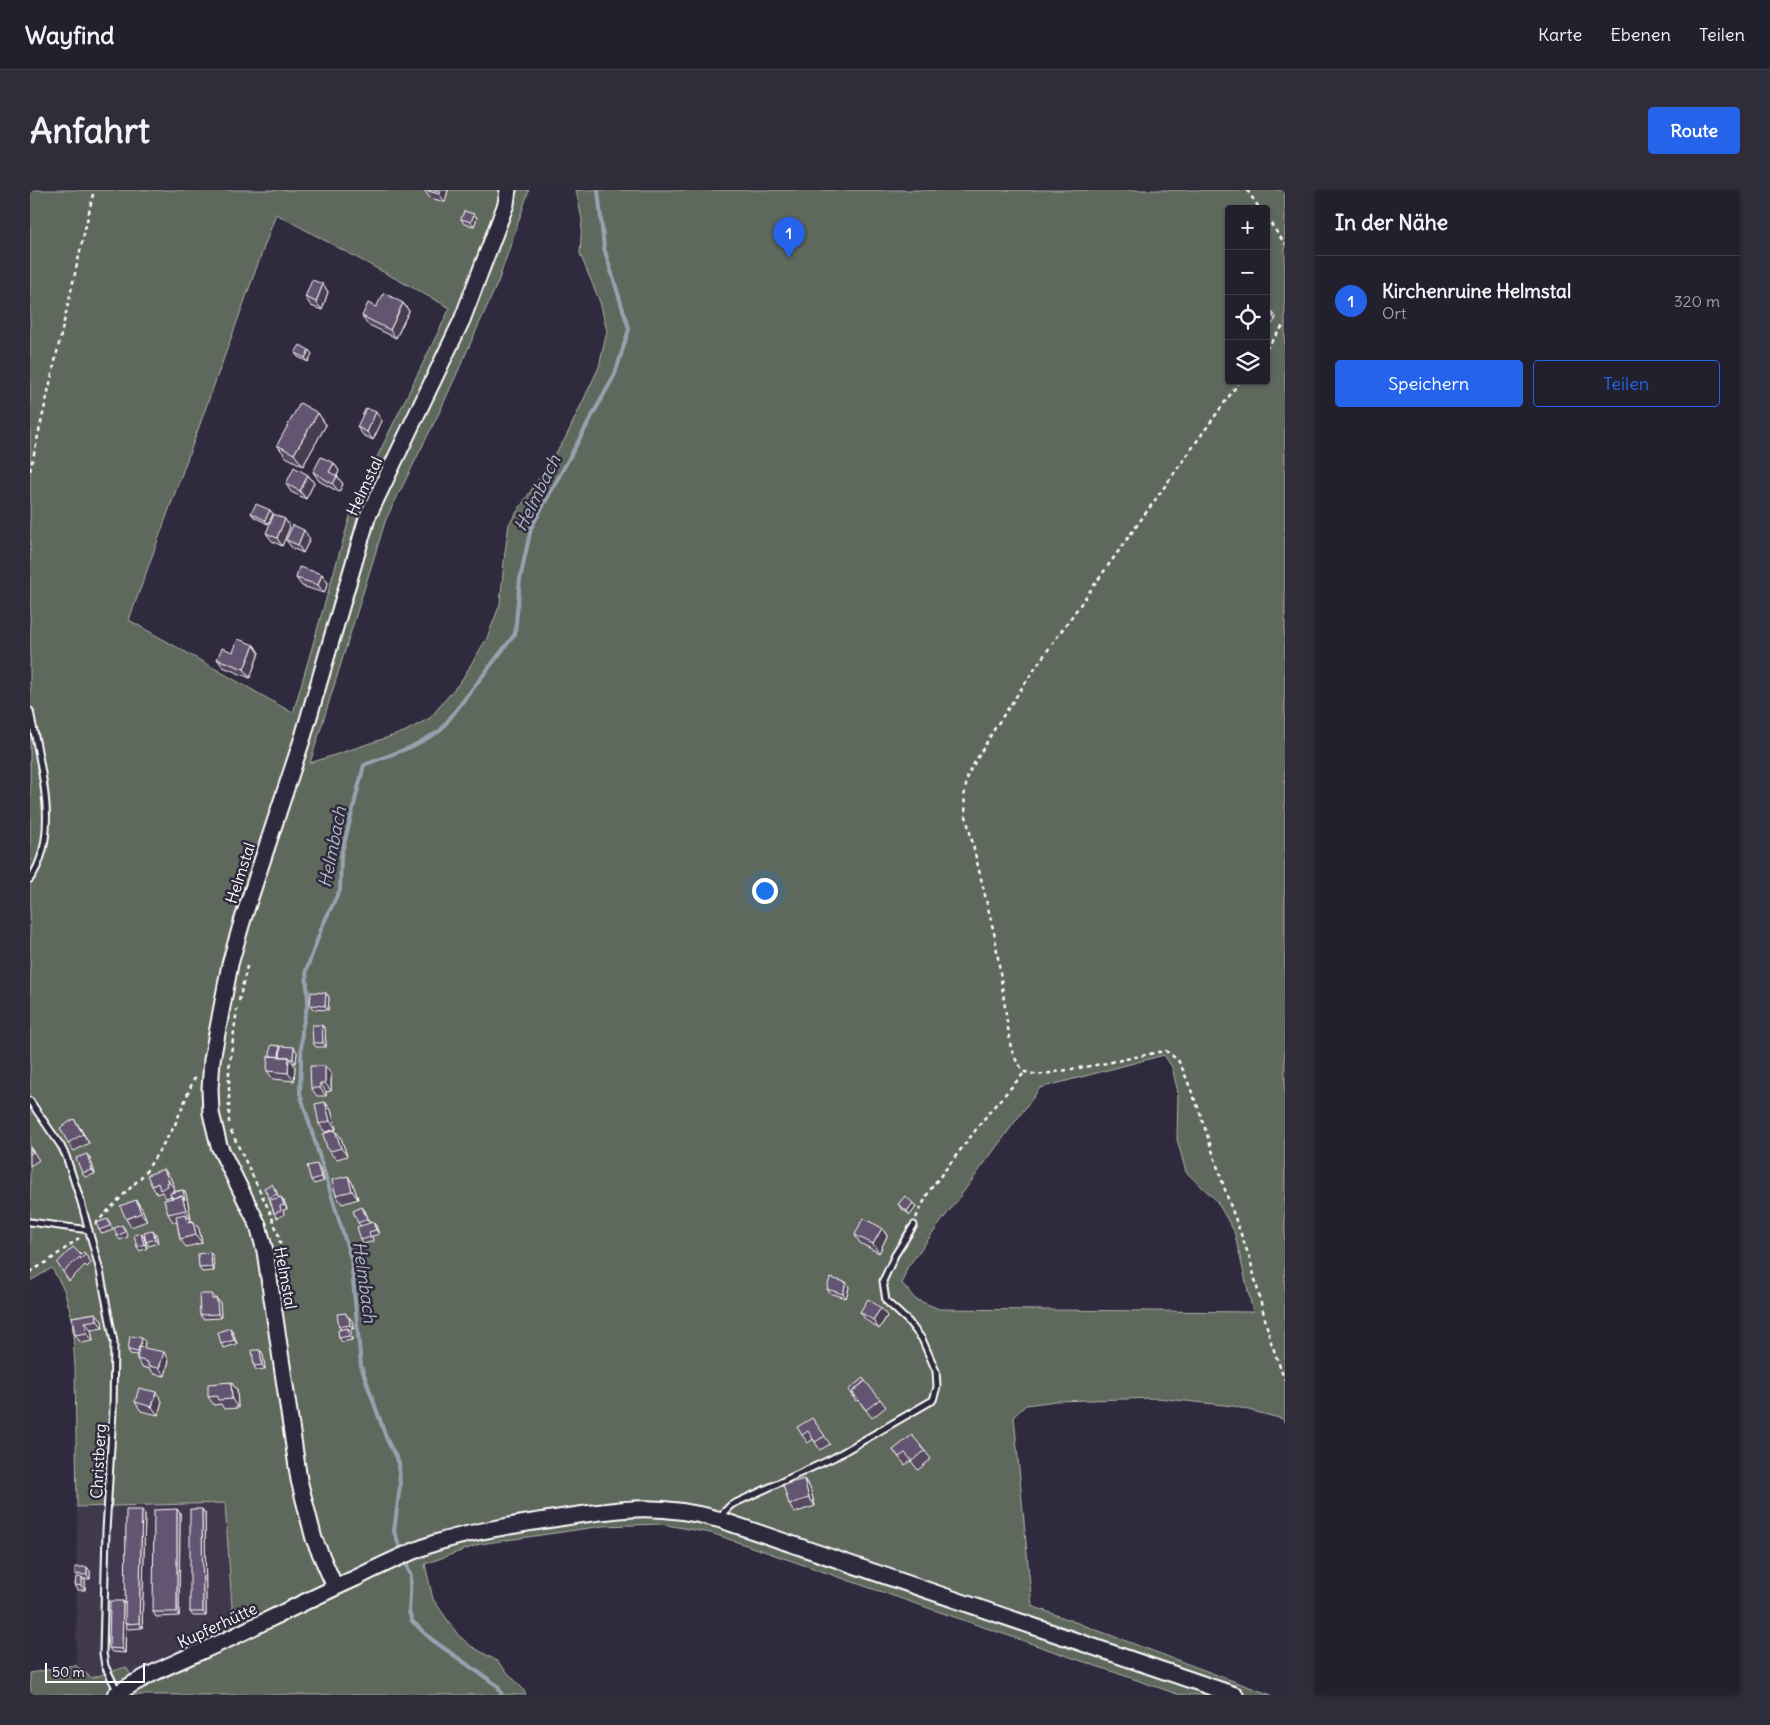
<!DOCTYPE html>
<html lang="de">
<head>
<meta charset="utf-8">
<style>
  body { margin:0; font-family:Delius,sans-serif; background:#2f2d3a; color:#f1f3f6 }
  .controls { position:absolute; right:15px; top:15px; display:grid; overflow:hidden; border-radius:5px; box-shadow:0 1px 4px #0004 }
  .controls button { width:45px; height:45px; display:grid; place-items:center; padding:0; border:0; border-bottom:1px solid #403e4a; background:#23202e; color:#f1f3f6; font:25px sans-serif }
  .scale { position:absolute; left:15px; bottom:12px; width:100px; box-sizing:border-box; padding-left:5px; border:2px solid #fff; border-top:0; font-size:14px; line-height:18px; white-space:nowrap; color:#fff; -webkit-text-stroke:4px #2f2a3d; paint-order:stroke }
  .you { position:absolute; left:734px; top:700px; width:18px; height:18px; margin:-12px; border:4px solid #fff; border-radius:50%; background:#1a73e8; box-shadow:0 0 0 8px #1a73e833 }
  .badge { display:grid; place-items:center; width:32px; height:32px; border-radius:50%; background:#2563eb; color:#fff; font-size:16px; font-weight:700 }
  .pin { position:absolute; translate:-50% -41px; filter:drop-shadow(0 1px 2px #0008) }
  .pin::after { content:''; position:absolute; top:26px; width:18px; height:15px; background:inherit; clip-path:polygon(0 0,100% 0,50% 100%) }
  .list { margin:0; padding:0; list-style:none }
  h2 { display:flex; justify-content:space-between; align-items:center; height:65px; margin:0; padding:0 20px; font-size:21px }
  h2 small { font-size:16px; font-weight:400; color:#a3a3aa }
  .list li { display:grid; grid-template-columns:32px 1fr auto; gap:15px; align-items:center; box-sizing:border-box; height:90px; padding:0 20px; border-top:1px solid #403e4a }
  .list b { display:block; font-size:19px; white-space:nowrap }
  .list p { margin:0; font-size:16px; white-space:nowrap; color:#a3a3aa }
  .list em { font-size:16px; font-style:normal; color:#a3a3aa }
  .actions { display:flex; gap:10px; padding:15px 20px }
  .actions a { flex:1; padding:11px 0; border:1px solid #2563eb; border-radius:5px; text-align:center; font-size:18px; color:#2563eb }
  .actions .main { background:#2563eb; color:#fff }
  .icon { flex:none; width:28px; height:28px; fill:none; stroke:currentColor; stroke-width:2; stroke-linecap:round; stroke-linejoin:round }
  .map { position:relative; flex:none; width:1255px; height:1505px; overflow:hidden; border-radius:5px }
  header { display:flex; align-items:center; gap:30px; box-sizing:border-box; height:70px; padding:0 25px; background:#23202e; border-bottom:1px solid #403e4a }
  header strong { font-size:24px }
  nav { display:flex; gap:28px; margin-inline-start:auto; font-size:18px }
  .intro { display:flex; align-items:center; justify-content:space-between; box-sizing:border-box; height:120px; padding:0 30px }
  h1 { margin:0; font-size:35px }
  .button { padding:12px 22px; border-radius:5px; background:#2563eb; color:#fff; font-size:18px; font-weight:700 }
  main { display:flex; gap:30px; padding:0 30px }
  aside { flex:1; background:#23202e; border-radius:5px; box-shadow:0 1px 4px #0004 }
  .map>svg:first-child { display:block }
  .built { fill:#3f374d }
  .green { fill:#5f685b; stroke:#afb4ad; fill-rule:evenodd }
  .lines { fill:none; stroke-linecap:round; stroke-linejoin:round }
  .stream { stroke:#97a2b1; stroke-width:4 }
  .service-casing { stroke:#fff; stroke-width:9 }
  .secondary-casing { stroke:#fff; stroke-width:19 }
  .path { stroke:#fff; stroke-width:2.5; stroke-dasharray:4 4; stroke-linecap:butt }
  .service { stroke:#2f2a3d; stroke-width:5 }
  .secondary { stroke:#2f2a3d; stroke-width:15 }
  .wall { fill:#564961; stroke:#fff }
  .shaded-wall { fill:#463c4f; stroke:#fff }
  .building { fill:#645571; stroke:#fff }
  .labels { text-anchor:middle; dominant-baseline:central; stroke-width:5; stroke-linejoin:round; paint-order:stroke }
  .street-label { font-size:16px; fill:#fff; stroke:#2f2a3d }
  .water-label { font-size:18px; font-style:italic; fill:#b1b9c4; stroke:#2f2a3d }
</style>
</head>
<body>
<header>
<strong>Wayfind</strong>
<nav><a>Karte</a><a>Ebenen</a><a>Teilen</a></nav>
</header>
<div class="intro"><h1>Anfahrt</h1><a class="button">Route</a></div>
<main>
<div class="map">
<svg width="1255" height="1505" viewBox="0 0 1255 1505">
  <rect width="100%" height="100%" fill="#2f2a3d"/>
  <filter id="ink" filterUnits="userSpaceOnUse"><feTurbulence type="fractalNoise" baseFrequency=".02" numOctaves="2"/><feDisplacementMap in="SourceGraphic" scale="10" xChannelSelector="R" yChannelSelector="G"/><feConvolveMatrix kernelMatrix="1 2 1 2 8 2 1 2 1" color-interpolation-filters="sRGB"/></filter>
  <g filter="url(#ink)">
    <!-- built -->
    <path class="built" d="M195,1313L203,1431L101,1487L96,1477L62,1488L46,1475L47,1317Z"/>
    <!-- green -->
    <path class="green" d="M0,0H499L468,92L410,221L356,329L280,573L374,542L400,528L431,491L457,448L470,414L475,362L479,334L535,249L569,177L577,141L570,112L550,64L552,30L546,0H1255V1234L1253,1229L1203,1216L1127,1208L1026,1211L996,1215L984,1226L1002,1416L1241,1505H1150L681,1343L631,1334L573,1336L450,1354L395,1374L403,1409L428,1445L441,1456L467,1471L493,1499L496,1505H0V1483L45,1475L62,1488L96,1477L102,1487L203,1431L195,1313L47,1317L45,1178L42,1128L34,1100L22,1078L0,1091ZM1199,19H1236V191H1199ZM246,24L420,118L323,316L263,523L99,430ZM1134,865L1142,877L1148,903L1147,949L1156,982L1186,1010L1204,1041L1223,1122L909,1119L885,1109L872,1093L877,1078L1010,898Z"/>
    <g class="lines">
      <!-- stream -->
      <path class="stream" d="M372,1363L364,1341L370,1296L369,1273L357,1250L331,1176L321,1069L270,903L272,839L278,812L276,781L293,734L310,700L311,666L334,575L381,557L410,541L485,444L490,389L501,338L585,184L599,139L574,58L568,0
        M374,1369L381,1386L379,1422L382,1431L401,1449L468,1496L472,1505"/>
      <defs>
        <path id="service" d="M0,521C9,571 32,645 0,689
          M0,911L31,956L36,966L51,1012L70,1081L84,1152L83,1222L76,1341L73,1463L75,1476L87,1500
          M0,1032L59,1040
          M692,1329L694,1322L701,1315L803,1268L903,1210L907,1197L906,1181L892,1149L878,1131L856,1111L853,1091L865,1065L884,1035"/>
        <path id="secondary" d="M305,1397L284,1349L269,1290L235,1061L228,1035L189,956L181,923L180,899L182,870L200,774L212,732L273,547L337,328L432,130L476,14L478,0
          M85,1505C122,1480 166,1465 207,1445C246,1426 286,1406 326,1388C352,1375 378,1362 405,1353C447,1340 491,1334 535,1327C593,1318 633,1313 691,1330L1205,1505"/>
      </defs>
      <!-- service casing -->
      <use href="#service" class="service-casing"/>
      <!-- secondary casing -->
      <use href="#secondary" class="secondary-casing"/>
      <!-- path -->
      <path class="path" d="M1217,0L1230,19
        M1236,27L1255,54
        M1236,159L1255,133
        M1210,191L1010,471L965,538L938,584L934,607L936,626L965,747L981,859L986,870L992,879L995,882L1008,885L1077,873L1129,862L1136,861L1148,870L1153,880L1169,920L1197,1006L1220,1069L1240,1149L1255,1191
        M0,281L64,0
        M209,811L218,772
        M199,933V879L207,819
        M201,941L239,1020L249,1046L254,1077
        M886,1028L899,1001L961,920L995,882
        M65,1034L115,983L144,937L164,889L167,887
        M0,1082L20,1070L49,1048"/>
      <!-- service -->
      <use href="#service" class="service"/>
      <!-- secondary -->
      <use href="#secondary" class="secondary"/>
    </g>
    <!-- wall -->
    <path class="wall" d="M394,0H418L415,12L400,8Z
      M444,24L447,28L444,36L434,34L431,29Z
      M293,94L298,102L292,120L281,116L275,107Z
      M373,113L379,121L366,148L337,134L332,126L346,117Z
      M1236,119L1246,127L1245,130L1242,134L1238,133L1236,132Z
      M265,163L282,164L278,172L268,167Z
      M288,223L296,235L273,276L256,267L247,255Z
      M352,231L343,250L333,245L327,237Z
      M304,273L309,281L307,286L313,294L309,302L289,291L283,282Z
      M278,285L284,293L276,309L261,302L256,294Z
      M240,320L243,324L238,334L224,327L221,323Z
      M260,337L252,356L242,351L236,343Z
      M280,349L273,363L262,358L256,350Z
      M292,384L298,393L294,403L272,396L266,388Z
      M224,455L229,463L220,488L193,477L187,469Z
      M296,803L299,807L298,820L283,819L280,815Z
      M292,835L295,839L296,857H286L283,853Z
      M251,858L267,862L266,873H263L265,876L264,891L243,889L237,881L240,866Z
      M301,884V901L296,902V906H287L281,898Z
      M295,912L301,920L306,939L295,942L289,934Z
      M50,938L59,953L44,961L38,953Z
      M311,948L317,966L307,969L303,966L297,958Z
      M0,957L9,970L0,976Z
      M60,968L65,984L55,987L52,983Z
      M290,978L294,991L284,994L281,990Z
      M318,986L323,994L328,1009L312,1014L306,1005Z
      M140,987L145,1000L142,1001L143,1002L153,1000L156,1004L161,1028L160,1029L162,1031H163L169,1039L172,1053L156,1057L150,1049L147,1032H143L138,1024L142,1008L141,1006L136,1008L132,1002L127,1004L122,996Z
      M245,998L249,1008L251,1007L254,1011L257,1019L253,1020L254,1025L247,1028L244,1023L240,1010L239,1008Z
      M106,1010L112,1019L117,1031L101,1037L96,1029Z
      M868,1014L886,1017L880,1025L871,1018Z
      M335,1021L340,1033L343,1032L346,1036L349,1044L342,1046L343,1051L334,1054L331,1050V1036L328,1033Z
      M78,1029L80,1033L83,1040L72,1044L69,1040Z
      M92,1035L95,1039L98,1047L90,1050L87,1046Z
      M852,1038L857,1046L849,1063L830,1053L825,1045Z
      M111,1043L114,1047L117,1058L110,1061L107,1057Z
      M126,1044L128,1053L119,1056L116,1052Z
      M54,1062L61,1073L57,1077L55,1075L39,1091L33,1082Z
      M183,1066L184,1081L172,1082L169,1078Z
      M816,1092L819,1097L816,1108L800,1103L797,1099Z
      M182,1104L185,1108V1109H187L190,1113L191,1128L173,1129L170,1125Z
      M830,1122L857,1126L849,1139L836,1130Z
      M66,1123L72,1131L73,1138L61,1140L63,1151L51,1153L45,1145L42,1127Z
      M319,1127L322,1131L323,1139L319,1140L321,1142L322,1150L312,1152L309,1148L311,1139L309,1137Z
      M200,1138L203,1142L207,1154L194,1158L191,1154Z
      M115,1152L114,1158L139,1170L135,1186L124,1184L120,1179L112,1177L107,1169V1165L100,1164L98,1160Z
      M230,1160L233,1164L235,1179L226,1180L224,1176Z
      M201,1192L207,1200L208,1218L194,1219L191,1214L184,1215L178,1207Z
      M818,1200L850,1209L856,1217L842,1228L828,1210L826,1211Z
      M132,1211L128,1225L111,1221L105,1212Z
      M782,1228L800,1254L790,1260L783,1249L778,1253L772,1245Z
      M863,1260L895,1261L901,1269L888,1280L881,1271L875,1275Z
      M774,1289L780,1298L785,1316L764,1323L759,1314Z
      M150,1323L149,1426L126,1427L123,1422Z
      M175,1323L176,1426H163L160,1422Z
      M115,1324L112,1438L98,1439L96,1436L95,1463L82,1462L79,1458L93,1411L95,1414Z
      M60,1381V1389H54L55,1391V1400H48L45,1395L47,1387L45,1384Z"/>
    <!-- shaded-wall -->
    <path class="shaded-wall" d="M410,0H418L415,12L409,4Z
      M444,24L447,28L444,36L441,32Z
      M293,94L298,102L292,120L286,112Z
      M373,113L379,121L366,148L360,140Z
      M1243,123L1246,127L1245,130L1243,126Z
      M279,160L282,164L278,172L275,168Z
      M346,222L352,231L343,250L337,242Z
      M288,223L296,235L273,276L264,264Z
      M304,273L309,281L305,290L299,282Z
      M278,285L284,293L276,309L270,301Z
      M307,286L313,294L309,302L303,294Z
      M240,320L243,324L238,334L235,330Z
      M255,329L260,337L252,356L247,348Z
      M274,340L280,349L273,363L268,355Z
      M292,384L298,393L294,403L288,395Z
      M224,455L229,463L220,488L214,479Z
      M296,803L299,807L298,820L295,816Z
      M292,835L295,839L296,857L293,853Z
      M250,856L253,860L252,868H249Z
      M264,857L267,862L266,873L263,869Z
      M259,867L265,876L264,891L258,883Z
      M295,876L301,884V901L295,893Z
      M290,893L296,902V906L290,898Z
      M295,912L301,920L306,939L300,931Z
      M44,929L50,938L59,953L53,944Z
      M305,940L311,948L317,966L311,958Z
      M57,964L60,968L65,984L62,980Z
      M287,974L290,978L294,991L291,987Z
      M134,979L140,987L145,1000L139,992Z
      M318,986L323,994L328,1009L322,1001Z
      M153,1000L156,1004L161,1028L156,1020L152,1006Z
      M251,1007L254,1011L257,1019L254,1015Z
      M106,1010L112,1019L117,1031L111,1023Z
      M883,1013L886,1017L880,1025L877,1021Z
      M332,1017L335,1021L340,1033L337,1029Z
      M156,1024L162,1032H158Z
      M163,1031L169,1039L172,1053L166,1045Z
      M343,1032L346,1036L349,1044L346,1040Z
      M852,1038L857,1046L849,1063L843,1054Z
      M123,1040L126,1044L128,1053L125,1049Z
      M111,1043L114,1047L117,1058L114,1054Z
      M180,1062L183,1066L184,1081L182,1077Z
      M816,1092L819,1097L816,1108L813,1104Z
      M187,1109L190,1113L191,1128L188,1124Z
      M851,1118L857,1126L849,1139L843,1130Z
      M66,1123L72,1131L73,1138L67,1130Z
      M319,1127L322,1131L323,1139L320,1135Z
      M55,1132L61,1140L63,1151L57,1143Z
      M200,1138L203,1142L207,1154L204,1150Z
      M318,1138L321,1142L322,1150L319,1146Z
      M112,1148L115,1152L112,1166L109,1162Z
      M230,1160L233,1164L235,1179L232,1175Z
      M134,1162L139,1170L135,1186L129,1178Z
      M201,1192L207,1200L208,1218L202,1209Z
      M126,1202L132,1211L128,1225L122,1217Z
      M774,1289L780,1298L785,1316L779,1308Z
      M147,1319L150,1323L149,1426L147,1422Z
      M172,1319L175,1323L176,1426L173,1422Z
      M112,1320L115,1324L112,1438L109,1433Z
      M57,1377L60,1381V1389L57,1385Z
      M52,1387L55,1391V1400L52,1396Z
      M93,1411L96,1415L95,1463L92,1459Z"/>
    <!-- building -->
    <path class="building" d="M394,0H410L409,4Z
      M434,21L444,24L441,32L431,29Z
      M282,90L293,94L286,112L275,107Z
      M354,103L373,113L360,140L332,126L338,113L346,117Z
      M1236,119H1240L1243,123V126L1239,129H1236Z
      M270,155L279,160L275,168L265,163Z
      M270,213L288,223L264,264L247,255Z
      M336,218L346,222L337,242L327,237Z
      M291,267L304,273L299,282L307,286L303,294L283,282Z
      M264,277L278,285L270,301L256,294Z
      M226,314L240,320L235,330L221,323Z
      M244,324L255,329L247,348L236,343Z
      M263,335L274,340L268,355L256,350Z
      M269,377L292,384L288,395L266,388Z
      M208,449L224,455L214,479L187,469L192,458L203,462Z
      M281,802L296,803L295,816L280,815Z
      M282,835H292L293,853H283Z
      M241,855L250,856L249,867L240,866Z
      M251,856L264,857L263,869H260L259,867H250Z
      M238,866L259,867L258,883L237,881Z
      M280,876H295V893H290V898H281Z
      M295,912L300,931L289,934L285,914Z
      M44,929L53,944L38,953L30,938Z
      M305,940L311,958L301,961L297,958L293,944Z
      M0,958L3,962L0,964Z
      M57,964L62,980L52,983L46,968Z
      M287,974L291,987L281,990L277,976Z
      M134,979L139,992L137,993L138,996L130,1000L128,993L122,996L117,985Z
      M318,986L322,1001L306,1005L302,990Z
      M242,994L247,1004L239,1008L234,998Z
      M153,1000L155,1010L152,1006L142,1008L140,1003Z
      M152,1006L156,1020L138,1024L134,1010Z
      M875,1006L883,1013L877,1021L868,1014Z
      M251,1007L254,1015L250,1016L251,1021L244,1023L240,1010Z
      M106,1010L111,1023L96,1029L90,1016Z
      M332,1017L337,1029L328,1033L323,1021Z
      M156,1024L158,1032L163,1031L166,1045L150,1049L146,1026Z
      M833,1028L852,1038L843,1054L825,1045Z
      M78,1029L80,1036L69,1040L66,1033Z
      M343,1032L346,1040L339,1042L341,1047L331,1050L327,1037Z
      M92,1035L95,1042L87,1046L84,1038Z
      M123,1040L125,1049L116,1052L114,1042Z
      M111,1043L114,1054L107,1057L104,1045Z
      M43,1057L51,1065L54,1062L56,1064L51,1069L50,1067L33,1082L27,1073Z
      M180,1062L182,1077L169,1078L168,1064Z
      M800,1088L816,1092L813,1104L797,1099Z
      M169,1104H182V1109H187L188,1124L170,1125Z
      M838,1109L851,1118L843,1130L830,1122Z
      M66,1123L67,1130L55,1132L57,1143L45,1145L42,1127Z
      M316,1123L317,1127H319L320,1135L309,1137L307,1124Z
      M200,1138L204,1150L191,1154L188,1142Z
      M318,1138L319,1146L309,1148L308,1140Z
      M100,1146L112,1148L110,1157H109L108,1162L98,1160Z
      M109,1157L134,1162L129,1178L118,1176V1172L107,1169Z
      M222,1160H230L232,1175L224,1176Z
      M833,1188L835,1191L822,1202L825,1206L823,1207L818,1200Z
      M835,1191L850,1209L836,1220L822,1202Z
      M201,1192L202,1209L188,1210L187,1206L178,1207V1194Z
      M109,1198L126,1202L122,1217L105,1212Z
      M782,1228L795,1246L785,1252L778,1241L772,1245L767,1237Z
      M882,1245L895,1261L882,1271L875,1263L869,1267L863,1260Z
      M774,1289L779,1308L759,1314L753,1295Z
      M147,1319V1422H123L124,1320Z
      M160,1319H172L173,1422H160Z
      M96,1320H112L109,1433L95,1434Z
      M45,1377H57V1385L45,1384Z
      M46,1387H52V1396L45,1395Z
      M80,1411H93L92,1459L79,1458Z"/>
  </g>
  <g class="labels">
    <!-- street labels -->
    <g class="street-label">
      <text transform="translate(334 296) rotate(-65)">Helmstal</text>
      <text transform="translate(210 683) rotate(-72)">Helmstal</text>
      <text transform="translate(256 1088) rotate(80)">Helmstal</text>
      <text transform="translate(68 1271) rotate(-87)">Christberg</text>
      <text transform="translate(187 1435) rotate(-25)">Kupferhütte</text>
    </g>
    <!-- water labels -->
    <g class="water-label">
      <text transform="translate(507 303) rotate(-64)">Helmbach</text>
      <text transform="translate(302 657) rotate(-79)">Helmbach</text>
      <text transform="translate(335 1092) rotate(82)">Helmbach</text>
    </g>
  </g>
</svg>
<div class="controls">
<button>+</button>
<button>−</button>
<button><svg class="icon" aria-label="locate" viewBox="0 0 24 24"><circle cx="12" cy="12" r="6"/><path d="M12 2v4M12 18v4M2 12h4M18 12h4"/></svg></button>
<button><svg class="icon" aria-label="layers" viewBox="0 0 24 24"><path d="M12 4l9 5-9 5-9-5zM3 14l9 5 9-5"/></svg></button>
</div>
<div class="scale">50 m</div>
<div class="you"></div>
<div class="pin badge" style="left:759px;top:68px">1</div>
</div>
<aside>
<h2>In der Nähe<small></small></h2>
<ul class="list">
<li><span class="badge">1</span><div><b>Kirchenruine Helmstal</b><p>Ort</p></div><em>320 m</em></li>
</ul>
<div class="actions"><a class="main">Speichern</a><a>Teilen</a></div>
</aside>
</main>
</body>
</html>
